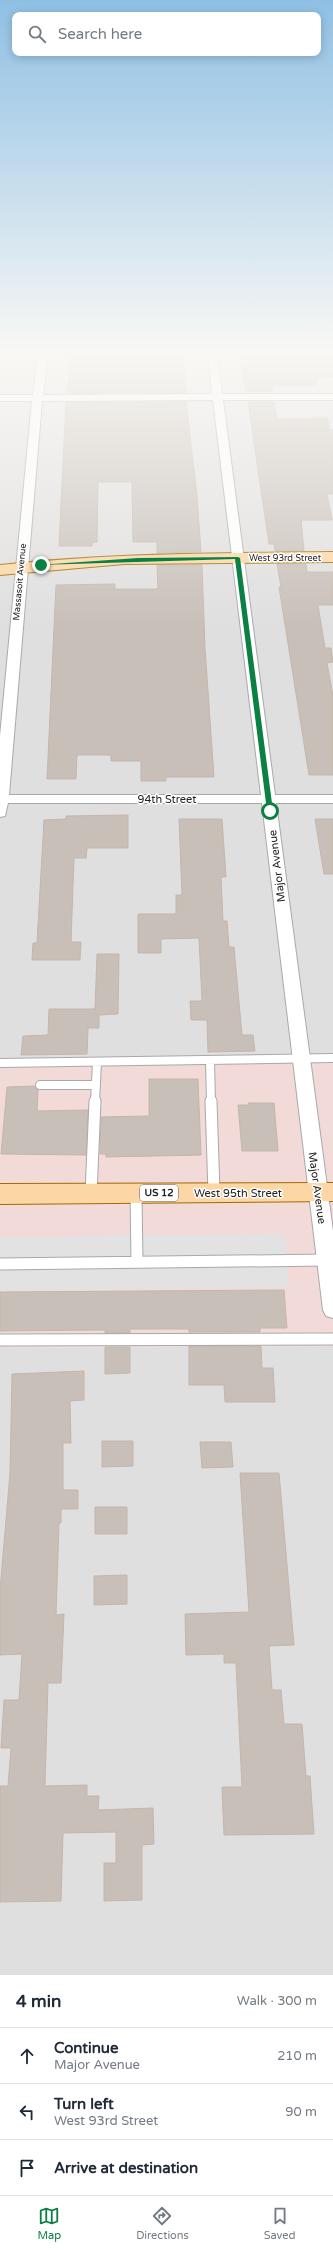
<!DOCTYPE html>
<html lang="en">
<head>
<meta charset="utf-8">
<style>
  body { margin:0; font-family:"Varela Round",sans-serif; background:#f6f6f7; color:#1f2937 }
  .stop { position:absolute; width:12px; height:12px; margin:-9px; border:3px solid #0b8043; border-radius:50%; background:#fff }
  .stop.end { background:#0b8043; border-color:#fff; box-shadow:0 1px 4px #0008 }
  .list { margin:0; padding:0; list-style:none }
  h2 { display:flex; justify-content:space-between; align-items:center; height:52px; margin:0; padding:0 16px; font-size:17px }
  h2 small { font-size:13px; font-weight:400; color:#747a83 }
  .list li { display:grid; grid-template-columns:26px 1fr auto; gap:12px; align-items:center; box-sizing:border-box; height:56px; padding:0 16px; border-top:1px solid #e0e1e3 }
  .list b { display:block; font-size:15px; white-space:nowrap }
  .list p { margin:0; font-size:13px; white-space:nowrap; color:#747a83 }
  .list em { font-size:13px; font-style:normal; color:#747a83 }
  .icon { flex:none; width:22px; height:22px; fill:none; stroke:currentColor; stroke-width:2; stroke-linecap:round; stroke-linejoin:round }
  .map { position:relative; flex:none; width:333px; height:1975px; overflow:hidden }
  .search { position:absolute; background:#fff; box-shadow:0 2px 10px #0003; left:12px; right:12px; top:12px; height:44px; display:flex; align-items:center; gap:10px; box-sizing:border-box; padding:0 14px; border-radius:8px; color:#747a83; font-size:15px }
  .sheet { height:220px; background:#fff }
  nav { display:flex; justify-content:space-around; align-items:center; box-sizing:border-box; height:56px; border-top:1px solid #e0e1e3; background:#fff; font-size:11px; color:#747a83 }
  nav a { display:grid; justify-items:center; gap:2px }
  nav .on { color:#0b8043 }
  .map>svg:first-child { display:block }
  .residential { fill:#e0dfdf }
  .commercial { fill:#f2dad9 }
  .parking { fill:#e2e2e2 }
  .building { fill:#c7bfb8; stroke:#c4b6ab }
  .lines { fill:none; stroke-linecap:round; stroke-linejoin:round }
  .service-far1-casing { stroke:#a9a9a9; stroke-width:10 }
  .service-casing { stroke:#a9a9a9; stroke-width:13 }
  .minor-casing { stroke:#a9a9a9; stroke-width:2 }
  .primary-casing { stroke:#a06b00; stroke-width:2 }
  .service-far1 { stroke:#fff; stroke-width:8 }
  .service { stroke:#fff; stroke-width:11 }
  .minor { fill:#fff; fill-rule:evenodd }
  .primary { fill:#fcd6a4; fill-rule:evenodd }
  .route { fill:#0b8043 }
  .labels { text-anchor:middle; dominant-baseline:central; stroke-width:3; stroke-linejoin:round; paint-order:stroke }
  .far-street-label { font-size:9px; fill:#222; stroke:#fff }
  .shield { fill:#fff; stroke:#646464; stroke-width:1 }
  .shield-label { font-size:10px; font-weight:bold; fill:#222 }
  .street-label { font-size:11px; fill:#222; stroke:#fff }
</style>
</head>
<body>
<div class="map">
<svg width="333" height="1975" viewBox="0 0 333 1975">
  <rect width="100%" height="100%" fill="#f2efe9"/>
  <!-- residential -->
  <path class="residential" d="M0,352H333V1059L0,1060Z
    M333,1346V1975H0V1348Z"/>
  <!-- commercial -->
  <path class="commercial" d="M333,1059V1346L0,1348V1060Z"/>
  <!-- parking -->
  <path class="parking" d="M285,1234L289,1287L0,1291V1237Z"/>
  <!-- building -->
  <path class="building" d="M164,352H183L186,393H67L71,354Z
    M274,352L333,353V377H318L319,380H316L318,386H272V392H246L239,354L275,353Z
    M66,402H186L197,496L201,552L157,553V542H133L132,482H98L97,542H93L92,546H59Z
    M248,402H274L277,419L327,418L330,430H333V494H327L332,520H301L304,551H275L274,544H269Z
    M277,564H306L307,572H333V605H318L325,648H331L333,662L327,663L333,696V775H309L279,587H281Z
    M157,565H202L205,648L214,777H166V781H141V761H111V755H77L76,779H47L56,585L115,584V589H158Z
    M128,815V848H87L86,858H74L71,942H81L80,960H32L33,943H37L44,820L66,819V816Z
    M179,819H222L226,877H221L223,921H227L229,947H234L242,1035H253L255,1051L208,1052L207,1020H191L190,1001H202L199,938L161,939V953H138V914H176V895H182Z
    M315,819H333V874H324Z
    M97,954H119L118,1014L99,1015V1028H88L87,1054L21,1055L23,1036L48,1035L49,1009H95Z
    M149,1079H198L201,1155L106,1157V1154H100L101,1117L149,1116Z
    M34,1086L38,1090L37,1111L88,1110L86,1155L1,1154L7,1087Z
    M248,1103H274L278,1151H242L238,1105H249Z
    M284,1290L287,1328H260V1332H189V1329H130V1333H105V1330L0,1331V1292Z
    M189,1346H261L262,1368H273L275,1402H225L224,1385H189Z
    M105,1347H130V1373L105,1374Z
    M84,1371V1400L70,1401L71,1443H63V1490H78V1509H61V1523H59L56,1615L64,1614L61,1683H48L45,1786L87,1785V1796H99L98,1810L153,1808L154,1844L142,1845V1900L104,1901V1863H116V1832L63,1833L61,1901L0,1902V1786H8L11,1748H1L4,1700H19L22,1654L0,1655V1590L10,1473L12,1374Z
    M102,1441H133V1466L102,1467Z
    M200,1442H231L233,1467L202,1468Z
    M240,1473H279L294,1645L269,1646L272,1690H281L284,1724H302L306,1776H310L314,1834L224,1835L222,1787H242L236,1663H224V1654L186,1655L185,1614L249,1612Z
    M95,1507H127V1534H95Z
    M127,1575V1604L94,1605V1576Z"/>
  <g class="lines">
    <defs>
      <path id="service-far1" d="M210,1060L211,1102
        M0,1063L333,1058
        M40,1085H96
        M95,1102L97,1062"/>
      <path id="service" d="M211,1101L214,1193
        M136,1193L137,1262
        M91,1194L95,1101
        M0,1264L326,1260
        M0,1340L333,1339"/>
      <path id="minor" d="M39,352H49L43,395L212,394L208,352H217L222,394H333V400H223L275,795H333V803H276L333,1231V1318L326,1316L323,1310L262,803H8L5,816L0,817V736L32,401H0V395H33ZM213,400L261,795H9L42,401Z"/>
      <path id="primary" d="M333,552V562L124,564L0,575V565C111,553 222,553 333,552Z
        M333,1183V1201L0,1204V1184Z"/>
    </defs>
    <!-- service-far1 casing -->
    <use href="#service-far1" class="service-far1-casing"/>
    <!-- service casing -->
    <use href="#service" class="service-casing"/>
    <!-- minor casing -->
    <use href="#minor" class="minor-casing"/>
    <!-- primary casing -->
    <use href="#primary" class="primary-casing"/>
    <!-- service-far1 -->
    <use href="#service-far1" class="service-far1"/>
    <!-- service -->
    <use href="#service" class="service"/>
    <!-- minor -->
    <use href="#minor" class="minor"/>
    <!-- primary -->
    <use href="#primary" class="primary"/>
  </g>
  <!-- sky -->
  <linearGradient id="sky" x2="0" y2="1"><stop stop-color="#8fc0e4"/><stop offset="0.56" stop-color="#f9f8f5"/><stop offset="1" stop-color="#f9f8f5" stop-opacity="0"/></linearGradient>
  <rect width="333" height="628" fill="url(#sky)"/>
  <!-- route -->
  <path class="route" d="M238,557L240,558L273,811L270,813L267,811L235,559L38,565L138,558Z"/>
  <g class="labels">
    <!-- far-street labels -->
    <g class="far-street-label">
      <text x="285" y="558">West 93rd Street</text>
      <text transform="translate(20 582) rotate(-85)">Massasoit Avenue</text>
    </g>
    <!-- shield labels -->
    <rect class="shield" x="140" y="1185" width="38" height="16" rx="3"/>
    <g class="shield-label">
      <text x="159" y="1193">US 12</text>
    </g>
    <!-- street labels -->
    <g class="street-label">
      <text x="167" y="799">94th Street</text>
      <text transform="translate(277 866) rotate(-97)">Major Avenue</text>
      <text transform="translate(317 1188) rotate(82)">Major Avenue</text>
      <text x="238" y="1193">West 95th Street</text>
    </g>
  </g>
</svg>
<div class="stop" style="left:270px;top:811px"></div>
<div class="stop end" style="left:41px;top:565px"></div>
<div class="search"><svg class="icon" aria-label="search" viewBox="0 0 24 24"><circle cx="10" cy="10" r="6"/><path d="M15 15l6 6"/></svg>Search here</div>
</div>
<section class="sheet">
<h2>4 min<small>Walk · 300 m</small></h2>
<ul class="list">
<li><svg class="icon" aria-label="ahead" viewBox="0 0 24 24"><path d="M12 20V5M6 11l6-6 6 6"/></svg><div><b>Continue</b><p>Major Avenue</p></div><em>210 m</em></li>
<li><svg class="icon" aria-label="left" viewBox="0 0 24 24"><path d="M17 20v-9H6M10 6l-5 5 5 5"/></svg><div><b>Turn left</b><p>West 93rd Street</p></div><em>90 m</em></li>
<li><svg class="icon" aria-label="arrive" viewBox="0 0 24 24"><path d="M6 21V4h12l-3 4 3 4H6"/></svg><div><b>Arrive at destination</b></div></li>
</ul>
</section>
<nav>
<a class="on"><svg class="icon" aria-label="map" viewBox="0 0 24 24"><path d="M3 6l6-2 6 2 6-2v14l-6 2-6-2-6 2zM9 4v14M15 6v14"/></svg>Map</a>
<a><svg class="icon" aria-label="directions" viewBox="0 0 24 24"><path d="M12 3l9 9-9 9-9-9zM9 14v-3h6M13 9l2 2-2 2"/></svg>Directions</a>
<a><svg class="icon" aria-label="saved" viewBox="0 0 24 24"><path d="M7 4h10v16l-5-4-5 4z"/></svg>Saved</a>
</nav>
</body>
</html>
